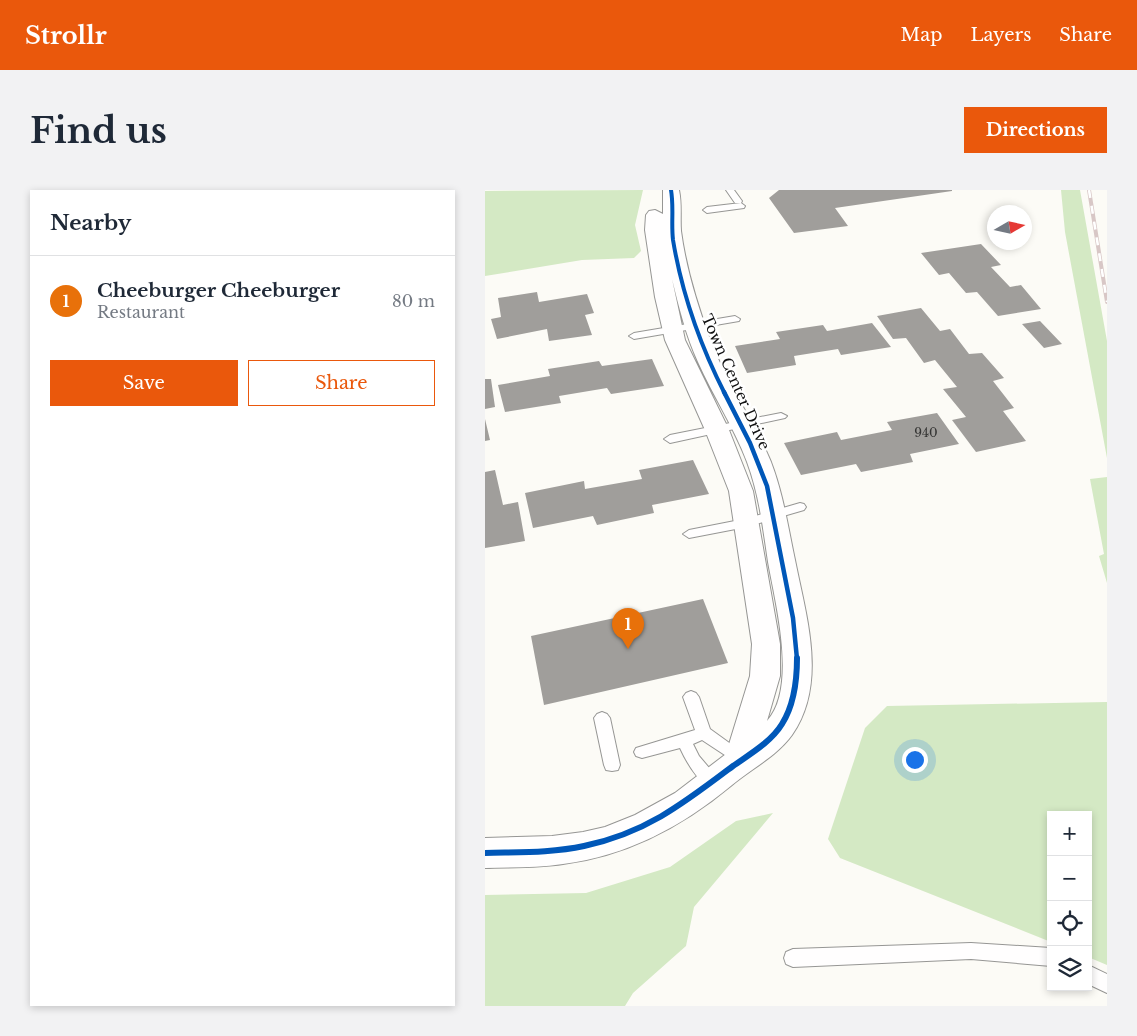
<!DOCTYPE html>
<html lang="en">
<head>
<meta charset="utf-8">
<style>
  body { margin:0; font-family:"Libre Baskerville",serif; background:#f2f2f3; color:#1f2937 }
  .controls { position:absolute; right:15px; bottom:15px; display:grid; overflow:hidden; border-radius:0px; box-shadow:0 2px 8px #0003 }
  .controls button { width:45px; height:45px; display:grid; place-items:center; padding:0; border:0; border-bottom:1px solid #e0e1e3; background:#fff; color:#1f2937; font:25px sans-serif }
  .compass { position:absolute; left:502px; top:15px; width:45px; height:45px; border-radius:50%; background:#fff; box-shadow:0 2px 8px #0003; rotate:81deg }
  .you { position:absolute; left:429px; top:569px; width:18px; height:18px; margin:-12px; border:4px solid #fff; border-radius:50%; background:#1a73e8; box-shadow:0 0 0 8px #1a73e833 }
  .badge { display:grid; place-items:center; width:32px; height:32px; border-radius:50%; background:#ea580c; color:#fff; font-size:16px; font-weight:700 }
  .pin { position:absolute; translate:-50% -41px; filter:drop-shadow(0 1px 2px #0008) }
  .pin::after { content:''; position:absolute; top:26px; width:18px; height:15px; background:inherit; clip-path:polygon(0 0,100% 0,50% 100%) }
  .list { margin:0; padding:0; list-style:none }
  h2 { display:flex; justify-content:space-between; align-items:center; height:65px; margin:0; padding:0 20px; font-size:21px }
  h2 small { font-size:16px; font-weight:400; color:#747a83 }
  .list li { display:grid; grid-template-columns:32px 1fr auto; gap:15px; align-items:center; box-sizing:border-box; height:90px; padding:0 20px; border-top:1px solid #e0e1e3 }
  .list b { display:block; font-size:19px; white-space:nowrap }
  .list p { margin:0; font-size:16px; white-space:nowrap; color:#747a83 }
  .list em { font-size:16px; font-style:normal; color:#747a83 }
  .actions { display:flex; gap:10px; padding:15px 20px }
  .actions a { flex:1; padding:11px 0; border:1px solid #ea580c; border-radius:0px; text-align:center; font-size:18px; color:#ea580c }
  .actions .main { background:#ea580c; color:#fff }
  .icon { flex:none; width:28px; height:28px; fill:none; stroke:currentColor; stroke-width:2; stroke-linecap:round; stroke-linejoin:round }
  .map { position:relative; flex:none; width:622px; height:816px; overflow:hidden; border-radius:0px }
  header { display:flex; align-items:center; gap:30px; box-sizing:border-box; height:70px; padding:0 25px; background:#ea580c; color:#fff }
  header strong { font-size:24px }
  nav { display:flex; gap:28px; margin-inline-start:auto; font-size:18px }
  .intro { display:flex; align-items:center; justify-content:space-between; box-sizing:border-box; height:120px; padding:0 30px }
  h1 { margin:0; font-size:35px }
  .button { padding:12px 22px; border-radius:0px; background:#ea580c; color:#fff; font-size:18px; font-weight:700 }
  main { display:flex; gap:30px; padding:0 30px }
  aside { flex:1; background:#fff; border-radius:0px; box-shadow:0 2px 8px #0003 }
  .map>svg:first-child { display:block }
  .forest { fill:#d4e9c4 }
  .building { fill:#a09e9b }
  .lines { fill:none; stroke-linecap:round; stroke-linejoin:round }
  .service-casing { stroke:#969694; stroke-width:2 }
  .minor-casing { stroke:#969694; stroke-width:2 }
  .service { fill:#fffefe; fill-rule:evenodd }
  .minor { fill:#fffefe; fill-rule:evenodd }
  .rail-casing { stroke:#d8c7c6; stroke-width:4 }
  .rail { stroke:#fff; stroke-width:2.5; stroke-dasharray:8; stroke-linecap:butt }
  .cycleway-far2-casing { stroke:#fff; stroke-width:6 }
  .cycleway-far1-casing { stroke:#fff; stroke-width:8 }
  .cycleway-casing { stroke:#fff; stroke-width:9 }
  .cycleway-far2 { stroke:#0057b8; stroke-width:4 }
  .cycleway-far1 { stroke:#0057b8; stroke-width:4.5 }
  .cycleway { stroke:#0057b8; stroke-width:6 }
  .labels { text-anchor:middle; dominant-baseline:central; stroke-width:5; stroke-linejoin:round; paint-order:stroke }
  .number-label { font-size:12px; fill:#343433 }
  .street-label { font-size:15px; fill:#101010; stroke:#fff }
</style>
</head>
<body>
<header>
<strong>Strollr</strong>
<nav><a>Map</a><a>Layers</a><a>Share</a></nav>
</header>
<div class="intro"><h1>Find us</h1><a class="button">Directions</a></div>
<main>
<aside>
<h2>Nearby<small></small></h2>
<ul class="list">
<li><span class="badge" style="background:#e8710a">1</span><div><b>Cheeburger Cheeburger</b><p>Restaurant</p></div><em>80 m</em></li>
</ul>
<div class="actions"><a class="main">Save</a><a>Share</a></div>
</aside>
<div class="map">
<svg width="622" height="816" viewBox="0 0 622 816">
  <rect width="100%" height="100%" fill="#fcfbf6"/>
  <!-- forest -->
  <path class="forest" d="M158,0L150,35L156,61L149,68L97,70L0,86V1Z
    M576,0H595L622,151V268L580,42Z
    M622,287V393L614,366L619,364L605,289Z
    M622,512V775L603,767V625H566V752L355,668L343,649L380,538L402,516Z
    M288,623L209,717L201,756L148,803L140,816H0V705L101,703L185,677L251,631Z"/>
  <!-- building -->
  <path class="building" d="M294,0H467V1L350,18L363,36L309,43L284,8Z
    M496,54L516,75L506,77L525,97L536,95L556,119L513,126L492,102L481,103L464,83L454,85L436,63Z
    M52,102L54,112L102,104L109,123L100,125L107,145L64,151L62,139L12,149L6,129L16,127L13,108Z
    M436,118L455,141L465,139L484,164L497,163L519,188L508,191L529,218L518,221L541,251L491,262L467,230L481,227L458,199L472,197L450,170L439,173L421,148L408,149L392,126Z
    M555,131L577,154L559,158L537,134Z
    M387,133L406,157L356,165L353,159L309,166L311,175L262,183L250,156L295,149L291,142L338,135L342,141Z
    M167,169L179,196L126,204L122,198L74,206L76,213L20,222L13,195L65,186L63,179L114,171L117,176Z
    M0,189H6L10,217L0,219Z
    M452,223L474,254L425,264L428,272L376,282L371,274L316,285L299,253L352,242L356,250L407,240L402,232Z
    M0,229L5,250L0,251Z
    M208,270L224,304L167,315L169,323L112,335L108,326L48,338L40,303L99,291L100,299L157,289L154,280Z
    M10,280L18,315L33,312L40,351L0,358V282Z
    M218,409L243,473L59,515L46,446Z"/>
  <g class="lines">
    <defs>
      <path id="service" d="M241,0H249L257,11L256,13H250Z
        M256,13L260,16L259,18L222,23L218,20L222,17Z
        M250,126L255,129L254,131L149,149L144,146L149,143Z
        M296,223L302,226L300,228L185,253L179,249L185,245Z
        M315,313L319,314L321,317L319,320L261,337L204,348L198,344L204,340L260,329Z
        M206,501L211,503L214,507L225,539L261,565L263,569L261,573L255,575L217,550L208,554L214,566L237,593L235,598C218,603 201,571 195,558L157,568L151,566L149,562L151,558L210,540L198,507L201,503Z
        M117,522L122,524L125,528L135,575L133,580L127,581L121,580L119,575L109,528L112,524Z
        M486,753L566,758V776L486,769L308,777L301,774L299,768L301,762L308,759Z
        M603,775L622,784V803L603,794Z"/>
      <path id="minor" d="M178,0H194C197,14 195,28 196,41C201,79 213,117 226,152C242,194 269,231 286,272C298,303 303,337 310,370C321,426 343,493 307,545C292,566 266,579 247,595C198,636 142,666 78,674C53,678 26,677 0,678V648L67,646L98,642L120,637L150,625L190,603L241,564L265,486L267,454L244,301L220,240L180,150L170,107L160,40L161,25L164,21L170,20L178,24ZM187,89C194,117 201,146 213,172C228,206 249,237 262,272C274,304 278,338 283,372C290,412 313,497 282,531L295,486V454L268,301L244,240L200,150Z"/>
    </defs>
    <!-- service casing -->
    <use href="#service" class="service-casing"/>
    <!-- minor casing -->
    <use href="#minor" class="minor-casing"/>
    <!-- service -->
    <use href="#service" class="service"/>
    <!-- minor -->
    <use href="#minor" class="minor"/>
    <defs>
      <path id="rail" d="M604,0L622,112"/>
    </defs>
    <!-- rail casing -->
    <use href="#rail" class="rail-casing"/>
    <!-- rail -->
    <use href="#rail" class="rail"/>
    <defs>
      <path id="cycleway-far2" d="M186,0C189,17 186,33 188,50C197,104 215,155 240,204"/>
      <path id="cycleway-far1" d="M239,202L265,253L282,296L308,428L312,469"/>
      <path id="cycleway" d="M0,663C33,662 67,663 99,656C161,643 199,613 248,576C265,564 286,552 297,534C309,515 312,490 312,468"/>
    </defs>
    <!-- cycleway-far2 casing -->
    <use href="#cycleway-far2" class="cycleway-far2-casing"/>
    <!-- cycleway-far1 casing -->
    <use href="#cycleway-far1" class="cycleway-far1-casing"/>
    <!-- cycleway casing -->
    <use href="#cycleway" class="cycleway-casing"/>
    <!-- cycleway-far2 -->
    <use href="#cycleway-far2" class="cycleway-far2"/>
    <!-- cycleway-far1 -->
    <use href="#cycleway-far1" class="cycleway-far1"/>
    <!-- cycleway -->
    <use href="#cycleway" class="cycleway"/>
  </g>
  <g class="labels">
    <!-- number labels -->
    <g class="number-label">
      <text x="441" y="242">940</text>
    </g>
    <!-- street labels -->
    <g class="street-label">
      <text transform="translate(251 192) rotate(66)">Town Center Drive</text>
    </g>
  </g>
</svg>
<div class="controls">
<button>+</button>
<button>−</button>
<button><svg class="icon" aria-label="locate" viewBox="0 0 24 24"><circle cx="12" cy="12" r="6"/><path d="M12 2v4M12 18v4M2 12h4M18 12h4"/></svg></button>
<button><svg class="icon" aria-label="layers" viewBox="0 0 24 24"><path d="M12 4l9 5-9 5-9-5zM3 14l9 5 9-5"/></svg></button>
</div>
<svg class="compass" viewBox="-18 -18 36 36"><path d="M0-13l5 13h-10z" fill="#e53935"/><path d="M0 13l5-13h-10z" fill="#747a83"/></svg>
<div class="you"></div>
<div class="pin badge" style="left:143px;top:459px;background:#e8710a">1</div>
</div>
</main>
</body>
</html>
